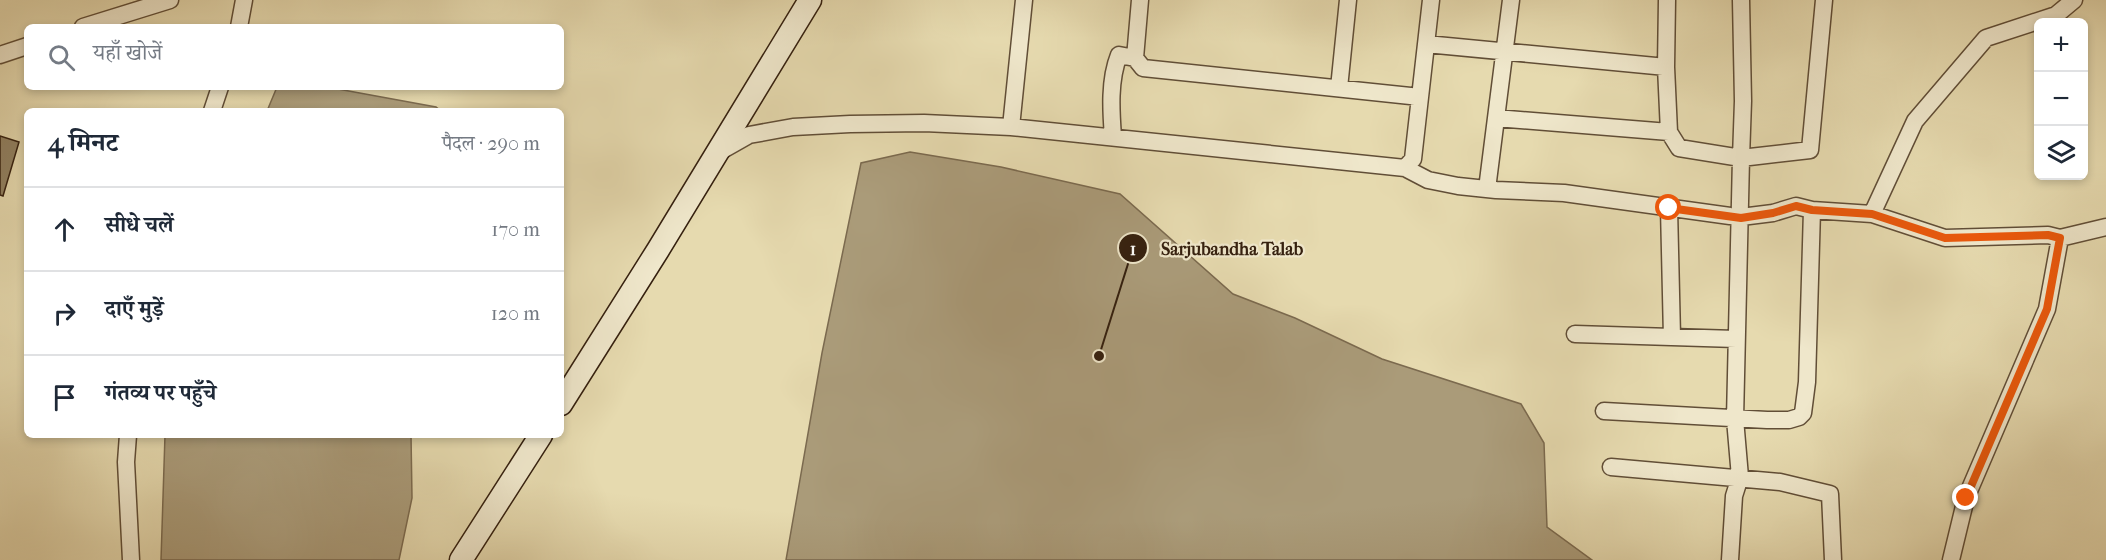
<!DOCTYPE html>
<html lang="hi">
<head>
<meta charset="utf-8">
<style>
  body { margin:0; font-family:"IM FELL French Canon","Noto Serif Devanagari",serif; background:#f2f2f3; color:#1f2937 }
  .controls { position:absolute; right:18px; top:18px; display:grid; overflow:hidden; border-radius:9px; box-shadow:0 3px 9px #0003 }
  .controls button { width:54px; height:54px; display:grid; place-items:center; padding:0; border:0; border-bottom:2px solid #e0e1e3; background:#fff; color:#1f2937; font:30px sans-serif }
  .stop { position:absolute; width:18px; height:18px; margin:-14px; border:4px solid #ea580c; border-radius:50%; background:#fff }
  .stop.end { background:#ea580c; border-color:#fff; box-shadow:0 2px 6px #0008 }
  .list { margin:0; padding:0; list-style:none }
  h2 { display:flex; justify-content:space-between; align-items:center; height:78px; margin:0; padding:0 24px; font-size:26px }
  h2 small { font-size:20px; font-weight:400; color:#747a83 }
  .list li { display:grid; grid-template-columns:39px 1fr auto; gap:18px; align-items:center; box-sizing:border-box; height:84px; padding:0 24px; border-top:2px solid #e0e1e3 }
  .list b { display:block; font-size:22px; white-space:nowrap }
  .list em { font-size:20px; font-style:normal; color:#747a83 }
  .icon { flex:none; width:33px; height:33px; fill:none; stroke:currentColor; stroke-width:2; stroke-linecap:round; stroke-linejoin:round }
  .map { position:relative; flex:none; width:2106px; height:560px; overflow:hidden }
  .search { position:absolute; background:#fff; box-shadow:0 3px 9px #0003; left:24px; top:24px; width:540px; height:66px; display:flex; align-items:center; gap:15px; box-sizing:border-box; padding:0 21px; border-radius:9px; color:#747a83; font-size:22px }
  .panel { position:absolute; background:#fff; box-shadow:0 3px 9px #0003; left:24px; top:108px; width:540px; height:330px; border-radius:9px }
  .map>svg:first-child { display:block }
  .water { fill:#aa9b79; stroke:#7b6a4f; stroke-width:1.5 }
  .building { fill:#918162; stroke:#35200f; stroke-width:1.5 }
  .lines { fill:none; stroke-linecap:round; stroke-linejoin:round }
  .street-casing { stroke:#614e37; stroke-width:19 }
  .secondary-casing { stroke:#35200f; stroke-width:25 }
  .street { stroke:#efe7cb; stroke-width:16 }
  .secondary { stroke:#efe7cb; stroke-width:22 }
  .route { stroke:#ea580c; stroke-width:8 }
  .leader { fill:none; stroke:#35200f; stroke-width:2 }
  .callout-dot { fill:#35200f; stroke:#efe7cb; stroke-width:2 }
  .mark-label { font-size:18px; text-anchor:middle; font-weight:bold; fill:#fff }
  .callout-label { font-size:18px; text-anchor:middle; font-weight:bold; fill:#35200f; stroke:#efe7cb; stroke-width:4.5; stroke-linejoin:round; paint-order:stroke }
</style>
</head>
<body>
<div class="map">
<svg width="2106" height="560" viewBox="0 0 2106 560">
  <rect width="100%" height="100%" fill="#e6daaf"/>
  <filter id="stains"><feTurbulence type="fractalNoise" baseFrequency=".00333" numOctaves="4"/><feColorMatrix values="0 0 0 0 .2 0 0 0 0 .09 0 0 0 0 .02 0 0 0 .5 -.17"/></filter>
  <radialGradient id="worn" r=".72"><stop offset=".6" stop-color="#630" stop-opacity="0"/><stop offset="1" stop-color="#630" stop-opacity=".3"/></radialGradient>
  <!-- water -->
  <path class="water" d="M277,87H327L436,107L441,111H267Z
    M910,152L1001,167L1120,194L1233,294L1295,318L1382,359L1521,404L1544,443L1547,527L1592,560H786L822,353L861,163Z
    M165,435H411L412,498L399,560H161Z"/>
  <!-- building -->
  <path class="building" d="M0,136L19,142L3,196L0,195Z"/>
  <g class="lines">
    <defs>
      <path id="street" d="M1140,0L1135,58L1143,68L1420,97
        M1667,0L1666,67L1669,132L1679,148L1741,158L1735,419L1740,477L1734,496L1730,560
        M1741,0L1743,101L1741,158L1810,150L1824,0
        M2074,0L2056,15L1986,38L1915,121L1872,214L1945,238L2048,235L2060,238L2106,227
        M83,27L170,0
        M239,27L244,0
        M1426,44L1666,67
        M0,55L27,46
        M1339,88L1348,0
        M212,111L220,87
        M1496,118L1669,132
        M1011,127L1024,0
        M1113,137C1111,111 1109,80 1119,55L1135,58
        M719,152L749,135L793,127L850,124L924,123L1011,127L1405,168L1428,180L1458,186L1496,190L1564,193L1730,216L1741,217L1773,213L1796,206L1812,210L1872,214
        M1405,168L1413,159L1431,0
        M1487,189L1511,0
        M1669,208L1672,337
        M1575,334L1736,339
        M1604,411L1767,420H1789L1799,417L1803,413L1807,382L1812,210
        M128,435L126,462L131,560
        M1611,467L1780,482L1830,494L1833,560
        M1951,560L1966,498L2047,309L2060,238"/>
      <path id="secondary" d="M561,404L658,250L810,0
        M461,560L541,435"/>
    </defs>
    <!-- street casing -->
    <use href="#street" class="street-casing"/>
    <!-- secondary casing -->
    <use href="#secondary" class="secondary-casing"/>
    <!-- street -->
    <use href="#street" class="street"/>
    <!-- secondary -->
    <use href="#secondary" class="secondary"/>
  </g>
  <g class="lines">
    <!-- route -->
    <path class="route" d="M1669,208L1741,218L1773,213L1796,206L1812,210L1872,214L1945,238L2048,235L2060,238L2047,309L1966,498"/>
  </g>
  <!-- callouts -->
  <path class="leader" d="M1099 356L1133 248"/>
  <g class="callout-dot">
    <circle cx="1099" cy="356" r="6"/>
    <circle cx="1133" cy="248" r="15"/>
  </g>
  <g class="mark-label">
    <text x="1133" y="255">1</text>
  </g>
  <g class="callout-label">
    <text x="1232" y="255">Sarjubandha Talab</text>
  </g>
  <rect width="100%" height="100%" filter="url(#stains)"/>
  <rect width="100%" height="100%" fill="url(#worn)"/>
</svg>
<div class="controls">
<button>+</button>
<button>−</button>
<button><svg class="icon" aria-label="layers" viewBox="0 0 24 24"><path d="M12 4l9 5-9 5-9-5zM3 14l9 5 9-5"/></svg></button>
</div>
<div class="stop" style="left:1669px;top:208px"></div>
<div class="stop end" style="left:1966px;top:498px"></div>
<div class="search"><svg class="icon" aria-label="search" viewBox="0 0 24 24"><circle cx="10" cy="10" r="6"/><path d="M15 15l6 6"/></svg>यहाँ खोजें</div>
<section class="panel">
<h2>4 मिनट<small>पैदल · 290 m</small></h2>
<ul class="list">
<li><svg class="icon" aria-label="ahead" viewBox="0 0 24 24"><path d="M12 20V5M6 11l6-6 6 6"/></svg><div><b>सीधे चलें</b></div><em>170 m</em></li>
<li><svg class="icon" aria-label="right" viewBox="0 0 24 24"><path d="M7 20v-9h11M14 6l5 5-5 5"/></svg><div><b>दाएँ मुड़ें</b></div><em>120 m</em></li>
<li><svg class="icon" aria-label="arrive" viewBox="0 0 24 24"><path d="M6 21V4h12l-3 4 3 4H6"/></svg><div><b>गंतव्य पर पहुँचे</b></div></li>
</ul>
</section>
</div>
</body>
</html>
